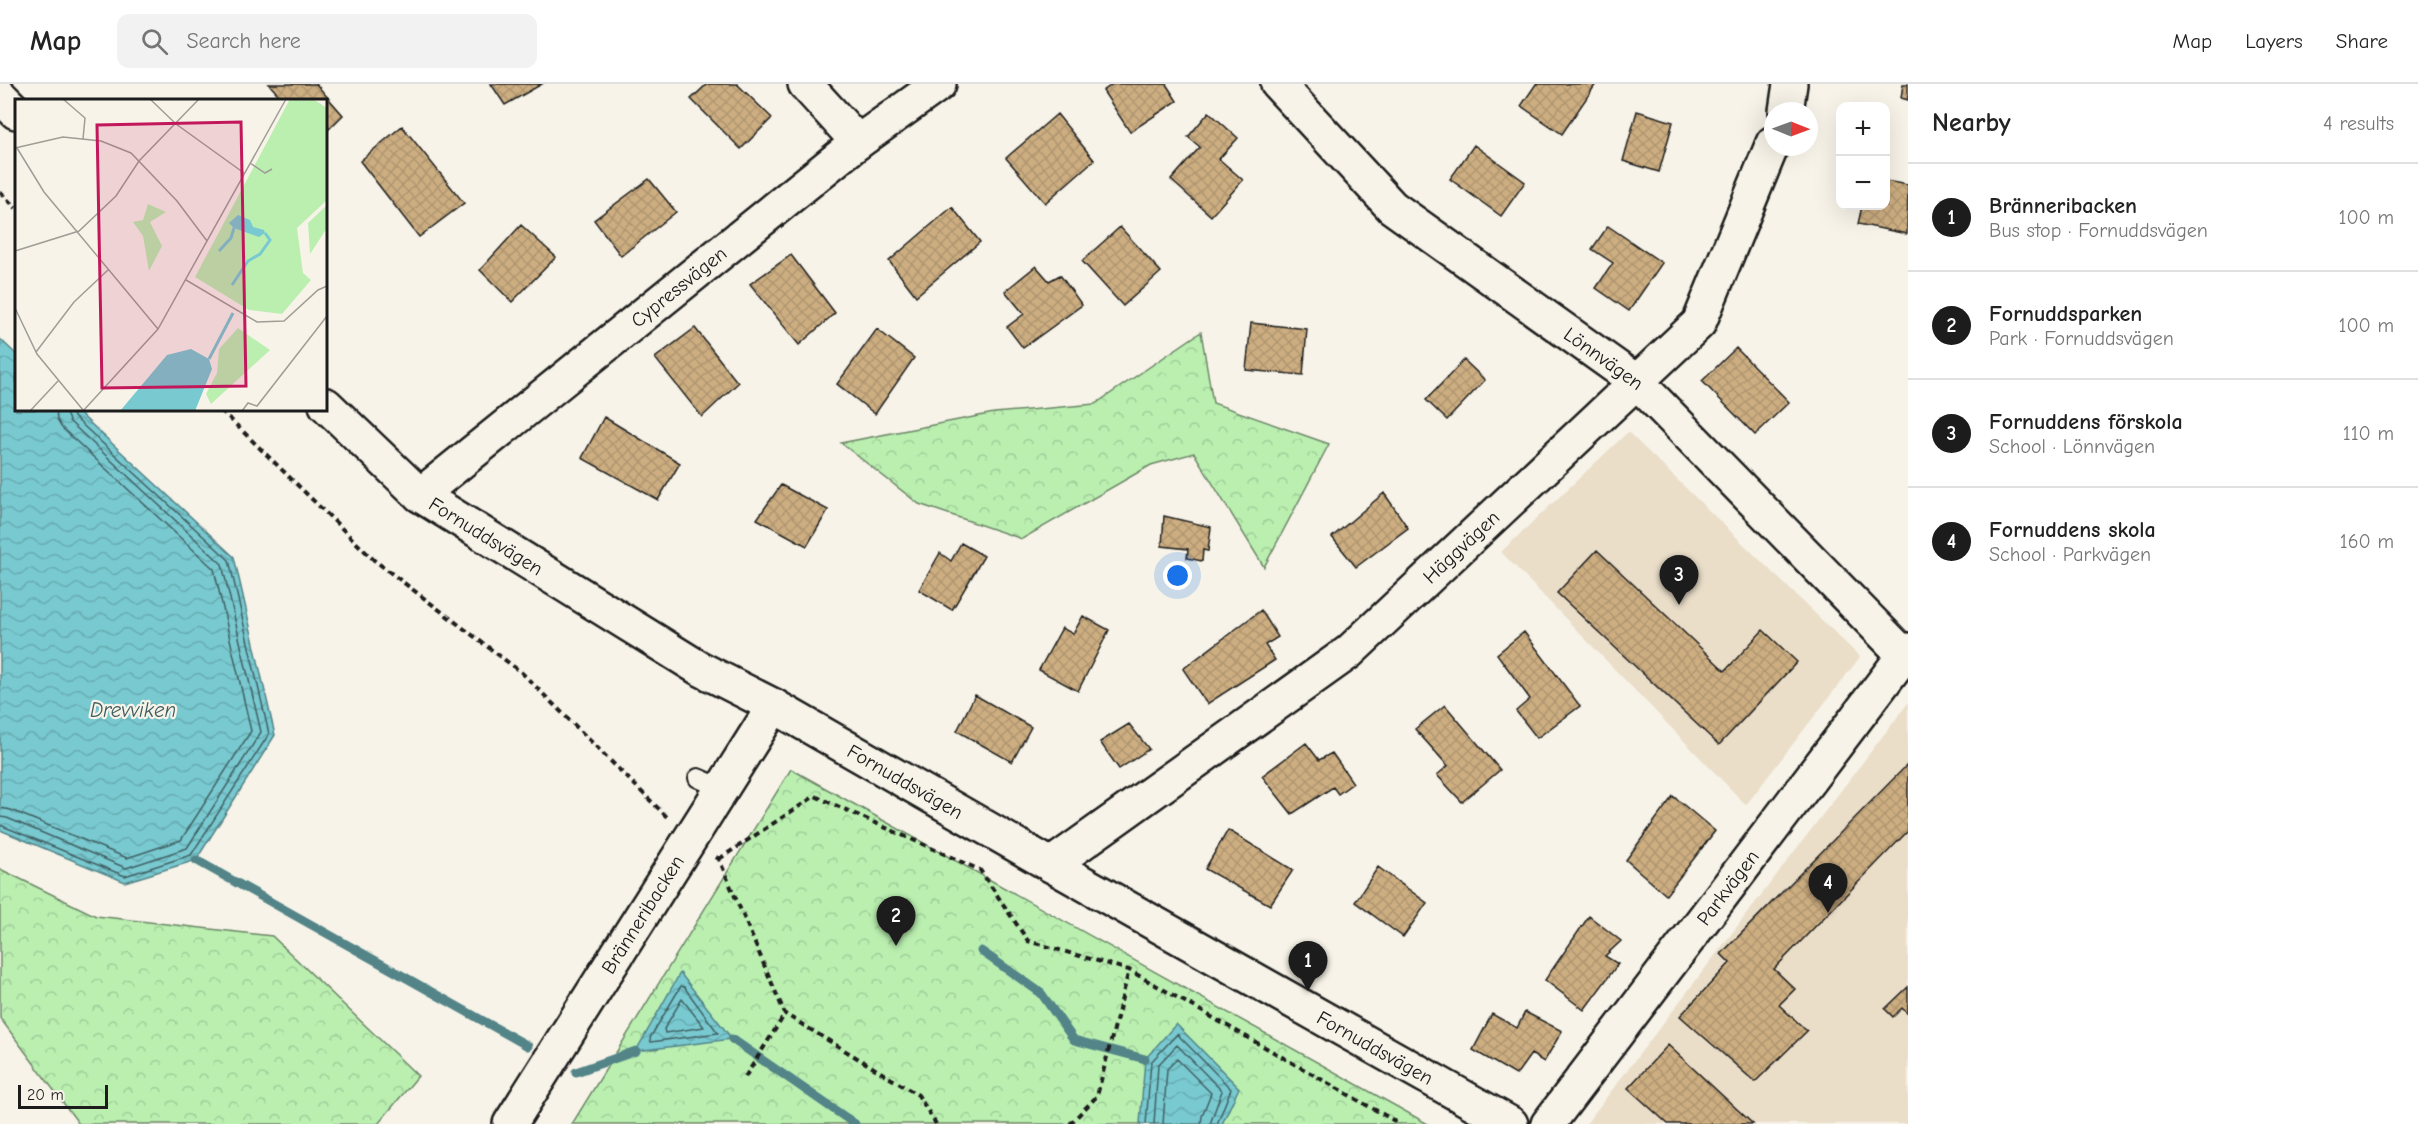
<!DOCTYPE html>
<html lang="en">
<head>
<meta charset="utf-8">
<style>
  body { margin:0; font-family:"Comic Neue",sans-serif; background:#f2f2f2; color:#222 }
  .controls { position:absolute; right:18px; top:18px; display:grid; overflow:hidden; border-radius:12px; box-shadow:0 6px 24px #0002 }
  .controls button { width:54px; height:54px; display:grid; place-items:center; padding:0; border:0; border-bottom:2px solid #e0e0e0; background:#fff; color:#222; font:30px sans-serif }
  .compass { position:absolute; left:1764px; top:18px; width:54px; height:54px; border-radius:50%; background:#fff; box-shadow:0 6px 24px #0002; rotate:91deg }
  .scale { position:absolute; left:18px; bottom:15px; width:90px; box-sizing:border-box; padding-left:6px; border:3px solid #1c1c1c; border-top:0; font-size:16px; line-height:21px; white-space:nowrap; color:#1c1c1c; -webkit-text-stroke:4px #f7f3e8; paint-order:stroke }
  .you { position:absolute; left:1178px; top:492px; width:21px; height:21px; margin:-15px; border:4px solid #fff; border-radius:50%; background:#1a73e8; box-shadow:0 0 0 9px #1a73e833 }
  .badge { display:grid; place-items:center; width:39px; height:39px; border-radius:50%; background:#1c1c1c; color:#fff; font-size:20px; font-weight:700 }
  .pin { position:absolute; translate:-50% -50px; filter:drop-shadow(0 2px 3px #0008) }
  .pin::after { content:''; position:absolute; top:32px; width:21px; height:18px; background:inherit; clip-path:polygon(0 0,100% 0,50% 100%) }
  .list { margin:0; padding:0; list-style:none }
  h2 { display:flex; justify-content:space-between; align-items:center; height:78px; margin:0; padding:0 24px; font-size:26px }
  h2 small { font-size:20px; font-weight:400; color:#767676 }
  .list li { display:grid; grid-template-columns:39px 1fr auto; gap:18px; align-items:center; box-sizing:border-box; height:108px; padding:0 24px; border-top:2px solid #e0e0e0 }
  .list b { display:block; font-size:22px; white-space:nowrap }
  .list p { margin:0; font-size:20px; white-space:nowrap; color:#767676 }
  .list em { font-size:20px; font-style:normal; color:#767676 }
  .icon { flex:none; width:33px; height:33px; fill:none; stroke:currentColor; stroke-width:2; stroke-linecap:round; stroke-linejoin:round }
  .map { position:relative; flex:none; width:1908px; height:1040px; overflow:hidden }
  header { display:flex; align-items:center; gap:36px; box-sizing:border-box; height:84px; padding:0 30px; background:#fff; border-bottom:2px solid #e0e0e0 }
  header strong { font-size:28px }
  nav { display:flex; gap:33px; margin-inline-start:auto; font-size:21px }
  .search { width:420px; height:54px; background:#f2f2f2; display:flex; align-items:center; gap:15px; box-sizing:border-box; padding:0 21px; border-radius:12px; color:#767676; font-size:22px }
  main { display:flex }
  aside { flex:1; background:#fff }
  .map>svg:first-child { display:block }
  .built { fill:#eadec9 }
  .forest { fill:url(#forest-crowns); stroke:#6b8666; stroke-width:1.5 }
  .water { fill:url(#water-waves); stroke:#538488; stroke-width:1.5 }
  .lines { fill:none; stroke-linecap:round; stroke-linejoin:round }
  .shore { stroke:#416164; stroke-width:1.5 }
  .stream { stroke:#538488; stroke-width:9 }
  .building { fill:url(#building-cross-hatch); stroke:#1c1c1c; stroke-width:1.5 }
  .lane-casing { stroke:#1c1c1c; stroke-width:22 }
  .street-casing { stroke:#1c1c1c; stroke-width:38 }
  .path { stroke:#1c1c1c; stroke-width:4; stroke-dasharray:6 4.5; stroke-linecap:butt }
  .lane { stroke:#f7f3e8; stroke-width:18 }
  .street { stroke:#f7f3e8; stroke-width:33 }
  .labels { text-anchor:middle; dominant-baseline:central; stroke-width:4.5; stroke-linejoin:round; paint-order:stroke }
  .street-label { font-size:20px; fill:#1c1c1c; stroke:#f7f3e8 }
  .water-label { font-size:21px; font-style:italic; fill:#3c595b; stroke:#f7f3e8 }
  .inset-river { fill:none; stroke:#78c9d0; stroke-width:3 }
  .inset-road { fill:none; stroke:#9f9d96; stroke-width:1.5 }
  .view { fill:#c2185b; fill-opacity:0.15; stroke:#c2185b; stroke-width:3 }
  .inset-edge { fill:none; stroke:#1c1c1c; stroke-width:3 }
</style>
</head>
<body>
<header>
<strong>Map</strong>
<div class="search"><svg class="icon" aria-label="search" viewBox="0 0 24 24"><circle cx="10" cy="10" r="6"/><path d="M15 15l6 6"/></svg>Search here</div>
<nav><a>Map</a><a>Layers</a><a>Share</a></nav>
</header>
<main>
<div class="map">
<svg width="1908" height="1040" viewBox="0 0 1908 1040">
  <defs>
    <pattern id="forest-crowns" width="20" height="18" patternUnits="userSpaceOnUse" patternTransform="scale(1.5)"><rect width="20" height="18" fill="#baefb0"/><path d="M2 6a3 3 0 1 1 6 0M12 15a3 3 0 1 1 6 0" fill="none" stroke="#9fcc97"/></pattern>
    <pattern id="water-waves" width="16" height="10" patternUnits="userSpaceOnUse" patternTransform="scale(1.5)"><rect width="16" height="10" fill="#78c9d0"/><path d="M0 5q4-4 8 0t8 0" fill="none" stroke="#67acb2"/></pattern>
    <pattern id="building-cross-hatch" width="8" height="8" patternUnits="userSpaceOnUse" patternTransform="scale(1.5)"><rect width="8" height="8" fill="#cdae81"/><path d="M0 0l8 8M0 8l8-8" fill="none" stroke="#af956f"/></pattern>
  </defs>
  <rect width="100%" height="100%" fill="#f7f3e8"/>
  <filter id="ink" filterUnits="userSpaceOnUse"><feTurbulence type="fractalNoise" baseFrequency=".0167" numOctaves="2"/><feDisplacementMap in="SourceGraphic" scale="12" xChannelSelector="R" yChannelSelector="G"/><feConvolveMatrix kernelMatrix="1 2 1 2 8 2 1 2 1" color-interpolation-filters="sRGB"/></filter>
  <g filter="url(#ink)">
    <!-- built -->
    <path class="built" d="M1628,348L1860,573L1746,721L1501,468Z
      M1908,619V1040H1586Z"/>
    <!-- forest -->
    <path class="forest" d="M1201,248L1213,319L1329,360L1264,483L1194,369L1151,381L1022,455L919,420L841,359L994,329L1095,320Z
      M791,685L1428,1040H572Z
      M0,785L96,832L272,852L418,992L378,1040H79L0,934Z"/>
    <!-- water -->
    <path class="water" d="M0,255L16,270V326H76L234,473L275,651L196,776L125,798L0,746Z
      M680,889L732,955L636,967Z
      M1176,940L1239,1004L1222,1040H1140L1145,975Z"/>
    <g class="lines">
      <!-- shore -->
      <path class="shore" d="M0,724L11,726L127,774L181,756L251,647L214,485L62,344L57,336L56,326
        M0,733L7,734L126,784L187,764L261,648L222,480L69,337L65,326
        M0,741L125,792L191,771L269,650L229,476L74,333L72,326
        M681,902L684,903L718,949L651,958L650,954Z
        M682,915L704,943L665,949L664,945Z
        M1146,1040L1151,978L1177,950L1231,1005L1217,1040
        M1154,1040L1158,981L1177,961L1222,1007L1210,1040
        M1163,1040L1167,985L1177,975L1211,1009L1202,1032L1201,1040"/>
      <!-- stream -->
      <path class="stream" d="M196,776L528,962
        M981,867L1041,909L1074,956L1145,975
        M732,955L855,1040
        M576,988L636,967"/>
    </g>
    <!-- building -->
    <path class="building" d="M269,0H316L343,31L326,48V16H283Z
      M491,0H542L505,21Z
      M707,0H737L772,34L741,65L691,15Z
      M1113,0H1166L1177,17L1130,48L1103,7Z
      M1536,0H1596L1562,50L1521,22Z
      M1903,0H1908V16L1901,14Z
      M1637,27L1673,38L1659,88L1623,77Z
      M1209,28L1238,54L1219,75L1243,96L1211,132L1171,96L1200,63L1188,53Z
      M1057,30L1094,76L1045,119L1006,74Z
      M402,42L464,119L419,153L360,77Z
      M1474,61L1525,98L1501,132L1450,95Z
      M649,95L676,128L621,172L594,136Z
      M1886,97L1908,101L1907,150L1858,140L1862,122H1886Z
      M952,123L980,158L916,212L889,177Z
      M521,141L556,173L512,218L480,186Z
      M1608,142L1662,179L1629,227L1596,204L1613,179L1592,165Z
      M1120,143L1161,188L1123,222L1082,177Z
      M791,171L835,229L799,261L750,200Z
      M1036,182L1049,197L1060,191L1082,221L1023,264L1007,243L1024,230L1005,207Z
      M1251,239L1307,245L1303,291L1246,286Z
      M695,244L738,299L702,333L655,274Z
      M877,245L914,274L875,330L837,300Z
      M1736,264L1789,318L1755,351L1702,297Z
      M1464,276L1485,296L1447,336L1426,316Z
      M604,333L680,379L658,416L582,374Z
      M781,401L828,426L807,462L757,435Z
      M1384,409L1408,444L1356,483L1332,453Z
      M1164,432L1211,443L1208,467L1203,466L1202,477L1187,474L1188,465L1162,462Z
      M961,459L984,472L952,526L919,506L940,469L951,477Z
      M1597,466L1725,587L1763,546L1797,578L1719,661L1557,509Z
      M1261,526L1278,553L1265,561L1275,576L1207,620L1183,585Z
      M1083,532L1109,546L1078,607L1039,586L1062,544L1073,550Z
      M1524,548L1580,622L1537,654L1516,627L1530,615L1497,570Z
      M975,611L1031,643L1012,678L957,647Z
      M1445,621L1500,686L1462,718L1437,691L1448,682L1415,645Z
      M1129,640L1149,665L1119,685L1100,658Z
      M1306,659L1319,676L1332,669L1353,699L1338,710L1333,703L1292,730L1262,692Z
      M1908,680V747L1774,885L1795,905L1779,921L1807,947L1755,998L1680,932L1730,879L1721,870Z
      M1673,712L1715,747L1666,811L1626,776Z
      M1228,746L1293,786L1270,821L1205,785Z
      M1378,783L1427,819L1403,853L1355,818Z
      M1589,832L1621,857L1605,872L1618,880L1584,926L1545,896Z
      M1908,903V930L1902,924L1893,933L1885,925Z
      M1525,928L1562,947L1544,978L1531,970L1516,991L1473,966L1492,930L1517,944Z
      M1668,961L1753,1040H1668L1628,1004Z"/>
    <g class="lines">
      <defs>
        <path id="lane" d="M698,694L721,704"/>
        <g id="street">
          <path d="M805,0L858,58"/>
          <path id="s1" d="M1278,0L1392,123L1637,298L1908,575"/>
          <path d="M0,12L16,28"/>
          <path d="M1786,27L1790,0"/>
          <path id="s2" d="M326,321L420,411L699,584L774,622L1051,781L1511,1040"/>
          <path id="s3" d="M420,411L858,58L939,0"/>
          <path id="s4" d="M1051,781L1349,568L1699,239L1773,59"/>
          <path id="s5" d="M510,1040L774,622"/>
          <path id="s6" d="M1548,1040L1908,566"/>
        </g>
      </defs>
      <!-- lane casing -->
      <use href="#lane" class="lane-casing"/>
      <!-- street casing -->
      <use href="#street" class="street-casing"/>
      <!-- path -->
      <path class="path" d="M0,108L16,124
        M221,326L374,476L522,589L668,734
        M716,773L719,775L785,930L918,1011L936,1040
        M719,775L815,712L980,786L1028,857L1129,886L1400,1040
        M745,993L785,930
        M1070,1040L1097,1012L1129,886"/>
      <!-- lane -->
      <use href="#lane" class="lane"/>
      <!-- street -->
      <use href="#street" class="street"/>
    </g>
  </g>
  <g class="labels">
    <!-- street labels -->
    <g class="street-label">
      <text stroke="none"><textPath href="#s3" startOffset="332">Cypressvägen</textPath></text>
      <text stroke="none"><textPath href="#s1" startOffset="428">Lönnvägen</textPath></text>
      <text stroke="none"><textPath href="#s2" startOffset="208">Fornuddsvägen</textPath></text>
      <text stroke="none"><textPath href="#s4" startOffset="520">Häggvägen</textPath></text>
      <text stroke="none"><textPath href="#s2" startOffset="694">Fornuddsvägen</textPath></text>
      <text stroke="none"><textPath href="#s6" startOffset="297">Parkvägen</textPath></text>
      <text stroke="none"><textPath href="#s5" startOffset="248">Bränneribacken</textPath></text>
      <text stroke="none"><textPath href="#s2" startOffset="1234">Fornuddsvägen</textPath></text>
    </g>
    <!-- water labels -->
    <g class="water-label">
      <text x="133" y="626">Drevviken</text>
    </g>
  </g>
  <!-- overview -->
  <g transform="translate(15 15)">
    <rect width="312" height="312" fill="#f7f3e8"/>
    <path d="M275,0H298L312,9V101L282,129L288,174L296,181L267,215L234,211L180,178ZM133,105L151,113L135,123L147,147L134,172L128,137L118,123L128,121ZM312,106V129L295,155L293,124ZM223,229L255,251L196,305L191,295L202,274L204,250Z" fill="#baefb0"/>
    <path d="M280,14L312,27V68L267,50Z" fill="#baefb0"/>
    <path d="M223,116L235,121L238,128L249,131L250,134L244,138L219,129L214,124ZM176,250L194,260L197,270L180,312H105L152,256Z" fill="#78c9d0"/>
    <path class="inset-river" d="M204,152L216,139L219,129M217,186L233,162L245,155L255,141L250,134M194,260L218,214"/>
    <path class="inset-road" d="M48,0L70,19L68,40M135,0L161,25L229,74M0,49L48,38L86,42L116,54L162,102L192,142M2,49L29,93L143,230M235,64L250,74L257,70M0,152L64,132L101,97L124,62L184,0M171,181L242,223L269,222L303,191L312,187M0,209L22,255L68,311M21,253L59,203L93,171M15,312L43,282M68,312L143,230L271,0M227,312L233,304L242,307L312,217"/>
    <path class="view" d="M226,23L231,287L87,289L82,26Z"/>
    <rect width="312" height="312" class="inset-edge"/>
  </g>
</svg>
<div class="controls">
<button>+</button>
<button>−</button>
</div>
<svg class="compass" viewBox="-18 -18 36 36"><path d="M0-13l5 13h-10z" fill="#e53935"/><path d="M0 13l5-13h-10z" fill="#767676"/></svg>
<div class="scale">20 m</div>
<div class="you"></div>
<div class="pin badge" style="left:1308px;top:907px">1</div>
<div class="pin badge" style="left:896px;top:862px">2</div>
<div class="pin badge" style="left:1679px;top:521px">3</div>
<div class="pin badge" style="left:1828px;top:829px">4</div>
</div>
<aside>
<h2>Nearby<small>4 results</small></h2>
<ul class="list">
<li><span class="badge">1</span><div><b>Bränneribacken</b><p>Bus stop · Fornuddsvägen</p></div><em>100 m</em></li>
<li><span class="badge">2</span><div><b>Fornuddsparken</b><p>Park · Fornuddsvägen</p></div><em>100 m</em></li>
<li><span class="badge">3</span><div><b>Fornuddens förskola</b><p>School · Lönnvägen</p></div><em>110 m</em></li>
<li><span class="badge">4</span><div><b>Fornuddens skola</b><p>School · Parkvägen</p></div><em>160 m</em></li>
</ul>
</aside>
</main>
</body>
</html>
